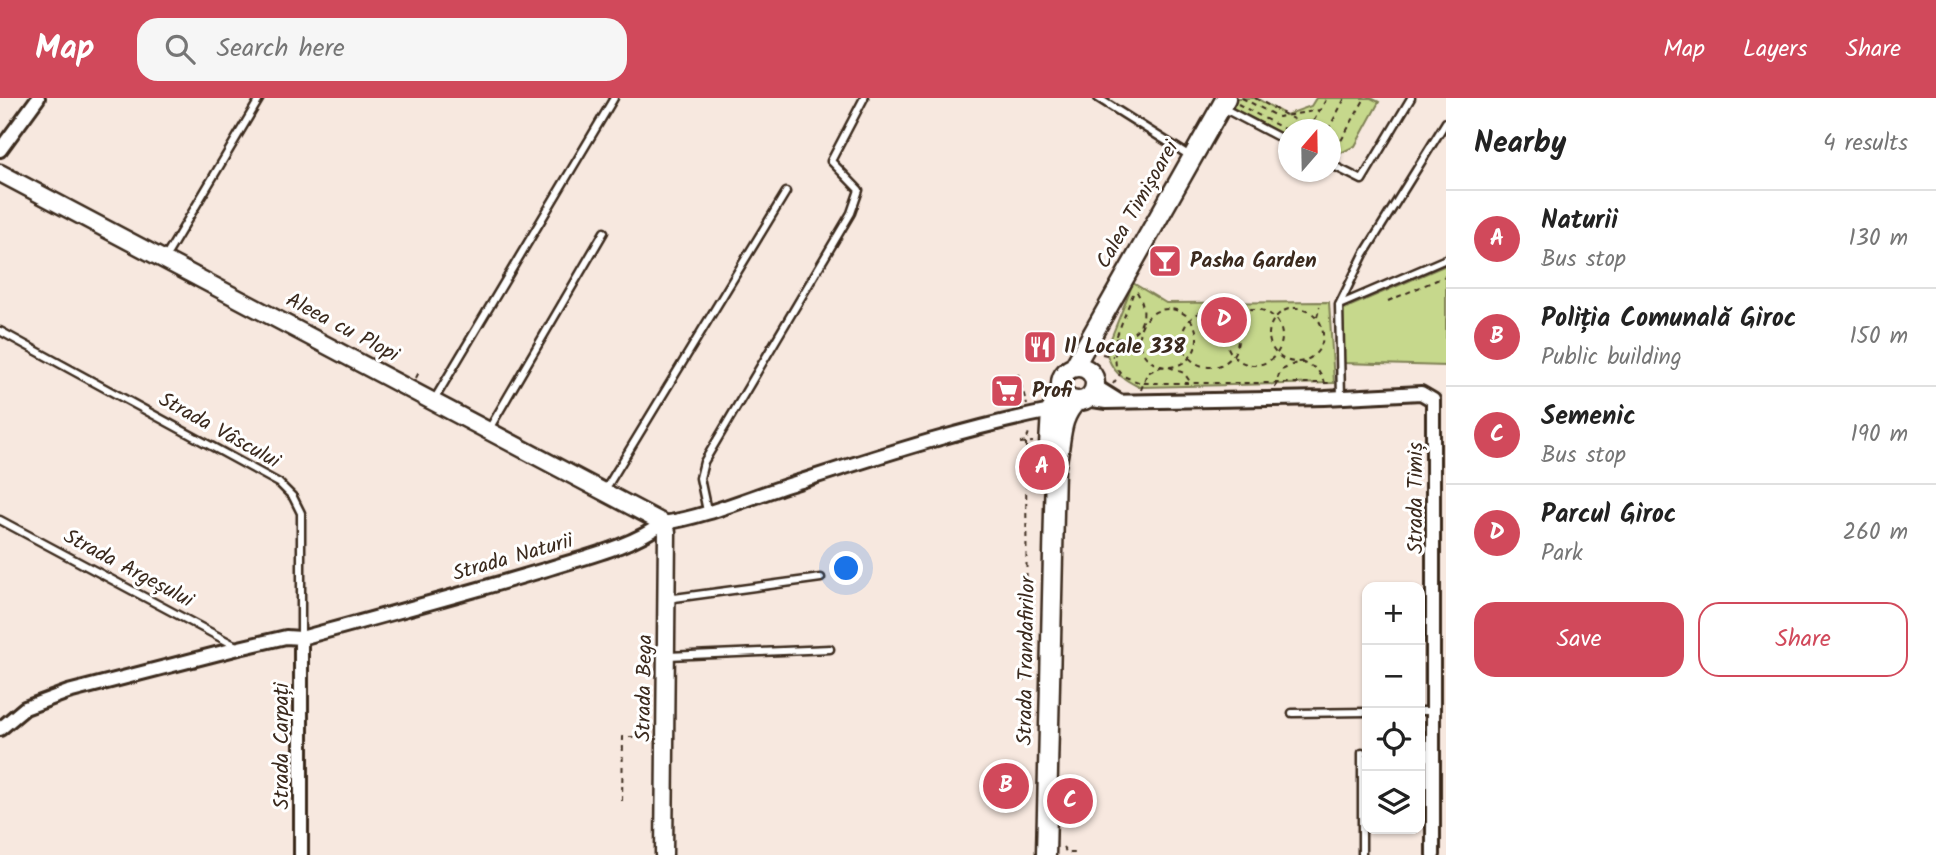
<!DOCTYPE html>
<html lang="en">
<head>
<meta charset="utf-8">
<style>
  body { margin:0; font-family:Kalam,sans-serif; background:#f6f6f6; color:#222 }
  .controls { position:absolute; right:21px; bottom:21px; display:grid; overflow:hidden; border-radius:14px; box-shadow:0 2px 5px #0004 }
  .controls button { width:63px; height:63px; display:grid; place-items:center; padding:0; border:0; border-bottom:2px solid #e0e0e0; background:#fff; color:#222; font:35px sans-serif }
  .compass { position:absolute; left:1278px; top:21px; width:63px; height:63px; border-radius:50%; background:#fff; box-shadow:0 2px 5px #0004; rotate:20deg }
  .you { position:absolute; left:847px; top:471px; width:24px; height:24px; margin:-18px; border:5px solid #fff; border-radius:50%; background:#1a73e8; box-shadow:0 0 0 10px #1a73e833 }
  .badge { display:grid; place-items:center; width:46px; height:46px; border-radius:50%; background:#d1495b; color:#fff; font-size:23px; font-weight:700 }
  .pin { position:absolute; translate:-50% -50%; border:4px solid #fff; box-shadow:0 2px 7px #0006 }
  .list { margin:0; padding:0; list-style:none }
  h2 { display:flex; justify-content:space-between; align-items:center; height:91px; margin:0; padding:0 28px; font-size:30px }
  h2 small { font-size:23px; font-weight:400; color:#767676 }
  .list li { display:grid; grid-template-columns:46px 1fr auto; gap:21px; align-items:center; box-sizing:border-box; height:98px; padding:0 28px; border-top:2px solid #e0e0e0 }
  .list b { display:block; font-size:26px; white-space:nowrap }
  .list p { margin:0; font-size:23px; white-space:nowrap; color:#767676 }
  .list em { font-size:23px; font-style:normal; color:#767676 }
  .actions { display:flex; gap:14px; padding:21px 28px }
  .actions a { flex:1; padding:16px 0; border:2px solid #d1495b; border-radius:21px; text-align:center; font-size:24px; color:#d1495b }
  .actions .main { background:#d1495b; color:#fff }
  .icon { flex:none; width:38px; height:38px; fill:none; stroke:currentColor; stroke-width:2; stroke-linecap:round; stroke-linejoin:round }
  .map { position:relative; flex:none; width:1446px; height:757px; overflow:hidden }
  header { display:flex; align-items:center; gap:42px; box-sizing:border-box; height:98px; padding:0 35px; background:#d1495b; color:#fff }
  header strong { font-size:33px }
  nav { display:flex; gap:38px; margin-inline-start:auto; font-size:24px }
  .search { width:490px; height:63px; background:#f6f6f6; display:flex; align-items:center; gap:18px; box-sizing:border-box; padding:0 24px; border-radius:21px; color:#767676; font-size:26px }
  main { display:flex }
  aside { flex:1; background:#fff }
  .map>svg:first-child { display:block }
  .green { fill:#c6d88c; stroke:#808155; stroke-width:2 }
  .lines { fill:none; stroke-linecap:round; stroke-linejoin:round }
  .service-casing { stroke:#3b2a1e; stroke-width:11 }
  .minor-casing { stroke:#3b2a1e; stroke-width:18 }
  .tertiary-casing { stroke:#3b2a1e; stroke-width:21 }
  .secondary-casing { stroke:#3b2a1e; stroke-width:23 }
  .path { stroke:#3b2a1e; stroke-width:2; stroke-dasharray:5 5; stroke-linecap:butt }
  .service { stroke:#fff; stroke-width:6 }
  .minor { stroke:#fff; stroke-width:12 }
  .tertiary { stroke:#fff; stroke-width:16 }
  .secondary { stroke:#fff; stroke-width:18 }
  .labels { text-anchor:middle; dominant-baseline:central; stroke-width:6; stroke-linejoin:round; paint-order:stroke }
  .street-label { font-size:21px; fill:#3b2a1e; stroke:#fff }
  .poi-label { font-size:21px; font-weight:bold; fill:#3b2a1e; stroke:#fff; text-anchor:start }
</style>
</head>
<body>
<header>
<strong>Map</strong>
<div class="search"><svg class="icon" aria-label="search" viewBox="0 0 24 24"><circle cx="10" cy="10" r="6"/><path d="M15 15l6 6"/></svg>Search here</div>
<nav><a>Map</a><a>Layers</a><a>Share</a></nav>
</header>
<main>
<div class="map">
<svg width="1446" height="757" viewBox="0 0 1446 757">
  <rect width="100%" height="100%" fill="#f7e8df"/>
  <filter id="ink" filterUnits="userSpaceOnUse"><feTurbulence type="fractalNoise" baseFrequency=".0143" numOctaves="2"/><feDisplacementMap in="SourceGraphic" scale="14" xChannelSelector="R" yChannelSelector="G"/><feConvolveMatrix kernelMatrix="1 2 1 2 8 2 1 2 1" color-interpolation-filters="sRGB"/></filter>
  <g filter="url(#ink)">
    <!-- green -->
    <path class="green" d="M1236,0H1256L1286,17L1311,8L1316,0H1371L1379,4L1355,48L1331,60L1330,32H1288V39L1231,9Z
      M1446,167V268L1343,265L1339,213Z
      M1133,185L1166,205L1329,204L1334,285L1139,289C1121,280 1111,273 1106,253Z"/>
    <g class="lines">
      <defs>
        <path id="service" d="M1098,0L1190,58
          M1223,10L1288,44
          M1330,66L1362,82L1411,0
          M165,160L260,0
          M1339,207L1446,161
          M0,233L279,385L293,399L301,415V540
          M1341,300L1339,207L1364,156L1446,24
          M434,302L614,0
          M489,331L604,134
          M605,392L786,94
          M707,413L700,380L704,364L851,115L859,92L831,63L864,0
          M0,422L238,549
          M667,501L821,480
          M668,558L830,551
          M1420,613H1432
          M1292,615L1367,614
          M1362,757V655"/>
        <path id="minor" d="M0,52L38,0
          M1095,288L1119,303
          M1086,301L1106,304L1325,300L1421,295L1433,302V757
          M0,631L25,610L68,594L239,550L286,539L301,540C382,518 464,496 544,472C584,459 629,450 663,425C706,419 750,399 792,386C879,358 967,329 1056,312
          M301,757V540"/>
        <path id="tertiary" d="M0,75L663,425L667,434L664,757"/>
        <path id="secondary" d="M1074,269L1226,0
          M1061 286a17 17 0 1 1 34 0a17 17 0 1 1-34 0Z
          M1049,347L1051,313L1062,289
          M1046,757L1055,371C1063,346 1057,322 1077,303"/>
      </defs>
      <!-- service casing -->
      <use href="#service" class="service-casing"/>
      <!-- minor casing -->
      <use href="#minor" class="minor-casing"/>
      <!-- tertiary casing -->
      <use href="#tertiary" class="tertiary-casing"/>
      <!-- secondary casing -->
      <use href="#secondary" class="secondary-casing"/>
      <!-- path -->
      <path class="path" d="M1242,0L1278,19L1320,12L1327,0
        M1255,0L1313,32
        M1238,6L1286,32
        M1309,32L1319,13
        M1328,32L1345,0
        M1330,41L1339,46
        M1330,56L1333,57L1365,0
        M1133,196L1114,245L1116,269L1123,278L1141,285H1332
        M1388,203L1446,178
        M1269 237a27 27 0 1 1 54 0a27 27 0 1 1-54 0Z
        M1226 239a28 28 0 1 1 56 0a28 28 0 1 1-56 0Z
        M1139 240a29 29 0 1 1 58 0a29 29 0 1 1-58 0Z
        M1182 241a28 28 0 1 1 56 0a28 28 0 1 1-56 0Z
        M1317,219L1320,208
        M1115,241C1144,238 1151,214 1135,191
        M1102,256L1113,258
        M1301,264L1317,271L1325,284
        M1169,269L1184,275L1191,285
        M1018,276L1027,307
        M416,280L419,274
        M1113,286L1120,276
        M1275,290L1280,273L1296,265
        M1141,292L1147,275L1163,268
        M1020,345L1033,344
        M1020,583H1027L1026,344L1030,331
        M622,703L623,639H637L642,632V609
        M1063,749L1067,755H1076"/>
      <!-- service -->
      <use href="#service" class="service"/>
      <!-- minor -->
      <use href="#minor" class="minor"/>
      <!-- tertiary -->
      <use href="#tertiary" class="tertiary"/>
      <!-- secondary -->
      <use href="#secondary" class="secondary"/>
    </g>
  </g>
  <!-- icons -->
  <defs>
    <symbol id="bar-square" viewBox="-11 -11 22 22"><rect x="-9" y="-9" width="18" height="18" rx="4" fill="#d1495b" stroke="#fff"/><path d="M-6-5H6L.8 .8V4.5H3.5V6h-7V4.5H-.8V.8Z" fill="#fff"/></symbol>
    <symbol id="restaurant-square" viewBox="-11 -11 22 22"><rect x="-9" y="-9" width="18" height="18" rx="4" fill="#d1495b" stroke="#fff"/><path d="M-5-6h1v4h1v-4h1v4h1v-4h1v5L-1.5 .5V6h-2V.5L-5-1ZM5-6V6H3V1.5H1.5Q1.5-4 5-6Z" fill="#fff"/></symbol>
    <symbol id="supermarket-square" viewBox="-11 -11 22 22"><rect x="-9" y="-9" width="18" height="18" rx="4" fill="#d1495b" stroke="#fff"/><path d="M-6-5.5h2.5l.6 2H6L4.5 2H-2.5L-4.4-4H-6ZM-1.5 3.2a1.3 1.3 0 1 0 .1 0ZM3 3.2a1.3 1.3 0 1 0 .1 0Z" fill="#fff"/></symbol>
  </defs>
  <g fill-rule="evenodd">
    <use href="#bar-square" x="1146" y="144" width="38" height="38"/>
    <use href="#restaurant-square" x="1021" y="230" width="38" height="38"/>
    <use href="#supermarket-square" x="988" y="274" width="38" height="38"/>
  </g>
  <g class="labels">
    <!-- street labels -->
    <g class="street-label">
      <text transform="translate(1138 107) rotate(-60)">Calea Timișoarei</text>
      <text transform="translate(342 230) rotate(28)">Aleea cu Plopi</text>
      <text transform="translate(219 333) rotate(29)">Strada Vâscului</text>
      <text transform="translate(1416 400) rotate(-90)">Strada Timiș</text>
      <text transform="translate(513 460) rotate(-16)">Strada Naturii</text>
      <text transform="translate(128 471) rotate(28)">Strada Argeșului</text>
      <text transform="translate(1027 563) rotate(-89)">Strada Trandafirilor</text>
      <text transform="translate(645 590) rotate(-89)">Strada Bega</text>
      <text transform="translate(282 648) rotate(-90)">Strada Carpați</text>
    </g>
    <!-- poi labels -->
    <g class="poi-label">
      <text x="1190" y="163">Pasha Garden</text>
      <text x="1064" y="249">Il Locale 338</text>
      <text x="1032" y="293">Profi</text>
    </g>
  </g>
</svg>
<div class="controls">
<button>+</button>
<button>−</button>
<button><svg class="icon" aria-label="locate" viewBox="0 0 24 24"><circle cx="12" cy="12" r="6"/><path d="M12 2v4M12 18v4M2 12h4M18 12h4"/></svg></button>
<button><svg class="icon" aria-label="layers" viewBox="0 0 24 24"><path d="M12 4l9 5-9 5-9-5zM3 14l9 5 9-5"/></svg></button>
</div>
<svg class="compass" viewBox="-18 -18 36 36"><path d="M0-13l5 13h-10z" fill="#e53935"/><path d="M0 13l5-13h-10z" fill="#767676"/></svg>
<div class="you"></div>
<div class="pin badge" style="left:1042px;top:369px">A</div>
<div class="pin badge" style="left:1006px;top:688px">B</div>
<div class="pin badge" style="left:1070px;top:703px">C</div>
<div class="pin badge" style="left:1224px;top:222px">D</div>
</div>
<aside>
<h2>Nearby<small>4 results</small></h2>
<ul class="list">
<li><span class="badge">A</span><div><b>Naturii</b><p>Bus stop</p></div><em>130 m</em></li>
<li><span class="badge">B</span><div><b>Poliția Comunală Giroc</b><p>Public building</p></div><em>150 m</em></li>
<li><span class="badge">C</span><div><b>Semenic</b><p>Bus stop</p></div><em>190 m</em></li>
<li><span class="badge">D</span><div><b>Parcul Giroc</b><p>Park</p></div><em>260 m</em></li>
</ul>
<div class="actions"><a class="main">Save</a><a>Share</a></div>
</aside>
</main>
</body>
</html>
